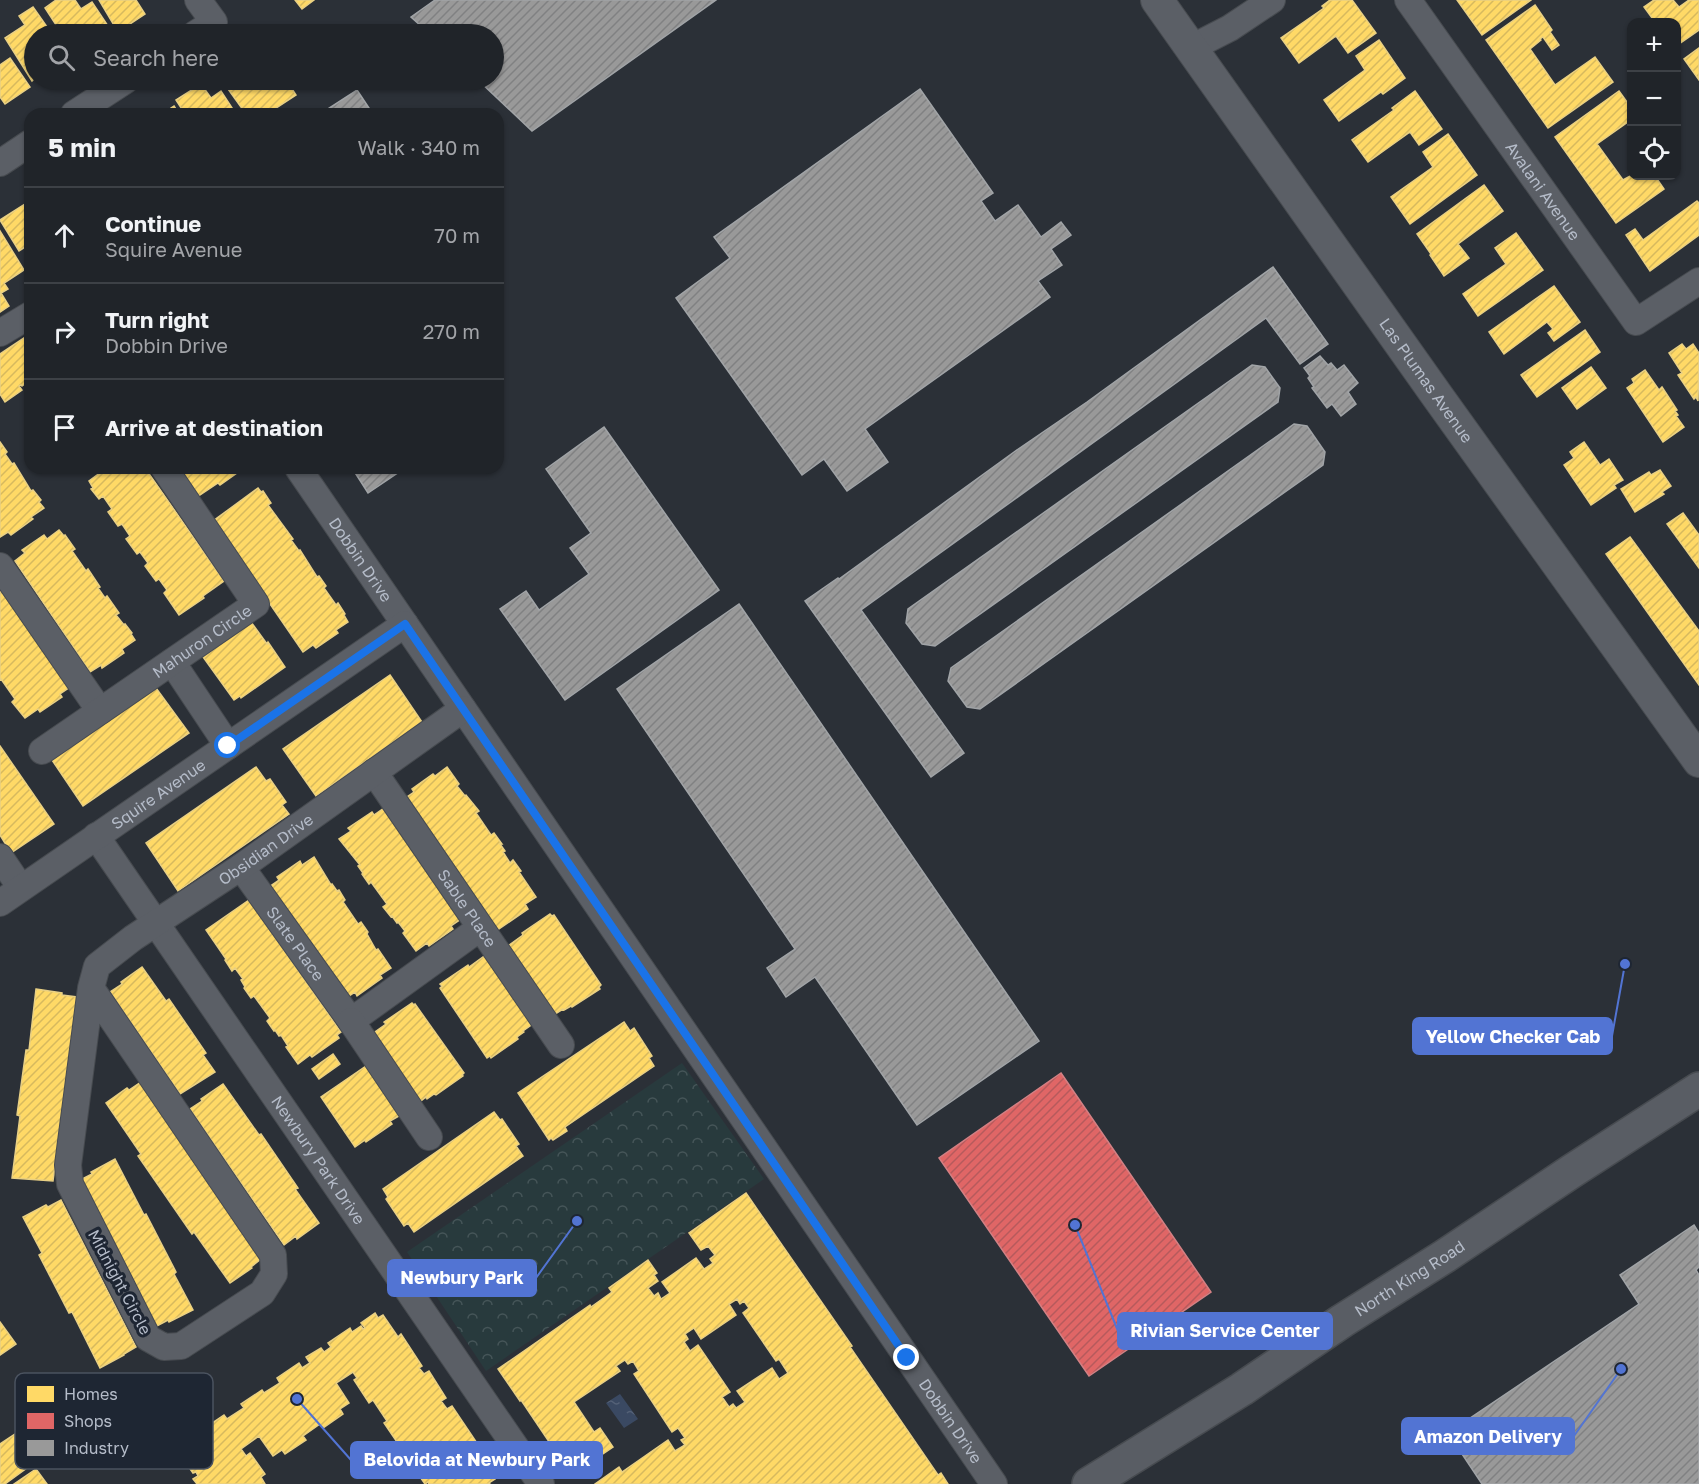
<!DOCTYPE html>
<html lang="en">
<head>
<meta charset="utf-8">
<style>
  body { margin:0; font-family:"Golos Text",sans-serif; background:#2d3035; color:#f1f3f6 }
  .controls { position:absolute; right:18px; top:18px; display:grid; overflow:hidden; border-radius:12px; box-shadow:0 2px 4px #0004 }
  .controls button { width:54px; height:54px; display:grid; place-items:center; padding:0; border:0; border-bottom:2px solid #3d4146; background:#202429; color:#f1f3f6; font:30px sans-serif }
  .stop { position:absolute; width:18px; height:18px; margin:-14px; border:4px solid #1a73e8; border-radius:50%; background:#fff }
  .stop.end { background:#1a73e8; border-color:#fff; box-shadow:0 2px 6px #0008 }
  .list { margin:0; padding:0; list-style:none }
  h2 { display:flex; justify-content:space-between; align-items:center; height:78px; margin:0; padding:0 24px; font-size:26px }
  h2 small { font-size:20px; font-weight:400; color:#a2a4a8 }
  .list li { display:grid; grid-template-columns:39px 1fr auto; gap:18px; align-items:center; box-sizing:border-box; height:96px; padding:0 24px; border-top:2px solid #3d4146 }
  .list b { display:block; font-size:22px; white-space:nowrap }
  .list p { margin:0; font-size:20px; white-space:nowrap; color:#a2a4a8 }
  .list em { font-size:20px; font-style:normal; color:#a2a4a8 }
  .icon { flex:none; width:33px; height:33px; fill:none; stroke:currentColor; stroke-width:2; stroke-linecap:round; stroke-linejoin:round }
  .map { position:relative; flex:none; width:1699px; height:1484px; overflow:hidden }
  .search { position:absolute; background:#202429; box-shadow:0 2px 4px #0004; left:24px; top:24px; width:480px; height:66px; display:flex; align-items:center; gap:15px; box-sizing:border-box; padding:0 21px; border-radius:33px; color:#a2a4a8; font-size:22px }
  .panel { position:absolute; background:#202429; box-shadow:0 2px 4px #0004; left:24px; top:108px; width:480px; height:366px; border-radius:18px }
  .map>svg:first-child { display:block }
  .park { fill:url(#park-crowns) }
  .water { fill:url(#water-ripples) }
  .homes { fill:url(#homes-hatch); stroke:#e9d084; stroke-width:1.5; fill-rule:evenodd }
  .shops { fill:url(#shops-hatch); stroke:#d38084; stroke-width:1.5 }
  .industry { fill:url(#industry-hatch); stroke:#a1a4a7; stroke-width:1.5 }
  .lines { fill:none; stroke-linecap:round; stroke-linejoin:round }
  .minor-casing { stroke:#474b50; stroke-width:28 }
  .tertiary-casing { stroke:#474b50; stroke-width:34 }
  .secondary-casing { stroke:#474b50; stroke-width:36 }
  .minor { stroke:#5b5f66; stroke-width:26 }
  .tertiary { stroke:#5b5f66; stroke-width:32 }
  .secondary { stroke:#595d64; stroke-width:33 }
  .route { stroke:#1a73e8; stroke-width:8 }
  .labels { text-anchor:middle; dominant-baseline:central; stroke-width:6; stroke-linejoin:round; paint-order:stroke }
  .street-label { font-size:16px; fill:#b5bcc9; stroke:#1e2633 }
  .key { fill:#1e2633; stroke:#4b5360; stroke-width:1.5 }
  .key-label { font-size:16px; fill:#b5bcc9 }
  .leader { fill:none; stroke:#5274d3; stroke-width:2 }
  .callout-dot { fill:#5274d3; stroke:#1e2633; stroke-width:2 }
  .callout { fill:#5274d3; stroke:#5274d3; stroke-width:2 }
  .callout-label { font-size:18px; text-anchor:middle; font-weight:bold; fill:#fff }
</style>
</head>
<body>
<div class="map">
<svg width="1699" height="1484" viewBox="0 0 1699 1484">
  <defs>
    <pattern id="park-crowns" width="20" height="18" patternUnits="userSpaceOnUse" patternTransform="scale(1.5)"><rect width="20" height="18" fill="#283a3d"/><path d="M2 6a3 3 0 1 1 6 0M12 15a3 3 0 1 1 6 0" fill="none" stroke="#455558"/></pattern>
    <pattern id="water-ripples" width="26" height="14" patternUnits="userSpaceOnUse" patternTransform="scale(1.5)"><rect width="26" height="14" fill="#3a4962"/><path d="M2 4q2-2 4 0t4 0M15 11q2-2 4 0t4 0" fill="none" stroke="#546177"/></pattern>
    <pattern id="homes-hatch" width="6" height="6" patternUnits="userSpaceOnUse" patternTransform="scale(1.5)"><rect width="6" height="6" fill="#ffd966"/><path d="M-1 1l2-2M0 6l6-6M5 7l2-2" fill="none" stroke="#d7b95e"/></pattern>
    <pattern id="shops-hatch" width="6" height="6" patternUnits="userSpaceOnUse" patternTransform="scale(1.5)"><rect width="6" height="6" fill="#e06666"/><path d="M-1 1l2-2M0 6l6-6M5 7l2-2" fill="none" stroke="#b65a5c"/></pattern>
    <pattern id="industry-hatch" width="6" height="6" patternUnits="userSpaceOnUse" patternTransform="scale(1.5)"><rect width="6" height="6" fill="#999"/><path d="M-1 1l2-2M0 6l6-6M5 7l2-2" fill="none" stroke="#808182"/></pattern>
  </defs>
  <rect width="100%" height="100%" fill="#2b3037"/>
  <!-- park -->
  <path class="park" d="M682,1063L764,1179L486,1371L407,1252Z"/>
  <!-- water -->
  <path class="water" d="M620,1394L638,1419L624,1428L606,1403Z"/>
  <!-- homes -->
  <path class="homes" d="M56,0H75L81,9L92,2L112,32L108,34H62L45,8Z
    M99,0H136L145,14L118,32Z
    M295,0H314L302,9Z
    M1330,0H1352L1376,33L1348,53L1336,36L1299,63L1281,38L1324,8L1322,6Z
    M1457,0H1531L1482,35Z
    M1654,0H1673L1679,7L1689,0H1699V30L1676,46V22H1655L1644,7Z
    M1535,5L1552,30L1550,32L1559,45L1552,50L1543,37L1540,39L1541,40L1530,49L1555,85L1595,57L1613,82L1548,128L1486,40Z
    M33,7L52,34H34V79L32,81L5,38L25,25L19,16Z
    M280,27L290,34H274Z
    M1379,40L1405,78L1383,94L1381,92L1339,121L1324,100L1365,70L1356,56Z
    M1699,48V80L1684,59Z
    M10,58L30,87L5,104L0,97V65Z
    M227,80H251L256,87L267,80H282L284,83L287,81L296,95L267,114H246L223,82Z
    M201,84L211,98L221,91L236,114H185L176,100Z
    M1415,91L1442,129L1419,145L1410,132L1368,162L1352,140L1394,110L1392,108Z
    M1619,91L1632,109V119L1597,144L1623,180L1632,175L1655,176L1664,189L1616,223L1555,137Z
    M174,106L179,114H162Z
    M1448,134L1477,175L1410,224L1391,197L1433,167L1423,152Z
    M1484,185L1503,211L1458,244L1469,258L1444,276L1430,255L1431,254L1417,234Z
    M1697,201L1699,203V235L1650,271L1626,235L1635,229L1643,240Z
    M25,204L30,211V244L19,251L0,220Z
    M0,231L24,270L4,283L8,289L1,293L9,306L0,312Z
    M1516,233L1543,270L1478,316L1463,294L1506,264L1495,248Z
    M1554,286L1580,322L1554,341L1548,333L1553,329L1547,322L1504,354L1489,332Z
    M1585,330L1600,352L1537,397L1521,375Z
    M30,334V380L22,386L21,385L19,386L22,390L5,402L0,394V354Z
    M1682,344L1686,349L1693,344L1699,353L1698,401L1696,397L1694,399L1678,375L1682,373L1669,353Z
    M1591,367L1606,388L1577,409L1562,388Z
    M1645,370L1659,390L1662,387L1677,410L1675,411L1678,415L1676,416L1684,427L1663,442L1627,388L1634,383L1632,379Z
    M0,442L7,452L5,454L12,464L14,463L31,491L33,490L41,500L39,502L44,508L31,517L33,519L11,535L8,532L0,537Z
    M1584,442L1600,465L1609,459L1623,480L1614,485L1616,488L1591,505L1564,465L1574,458L1570,452Z
    M103,468H145L224,581L203,596L204,598L179,615L164,593L167,590L159,579L156,581L145,566L148,563L140,552L137,554L126,539L130,536L122,524L118,526L108,512L112,509L103,496L99,499L91,489L93,488L89,481L101,472L100,470Z
    M177,468H244L220,485L218,483L197,497Z
    M1660,470L1671,486L1662,492L1664,494L1635,512L1621,489L1649,472L1651,475Z
    M258,488L261,492L263,491L271,503L268,505L293,539L291,540L299,551L300,550L317,577L319,576L326,586L324,588L336,605L338,603L345,614L344,615L348,622L336,630L338,633L316,648L313,645L303,652L213,521Z
    M1683,513L1699,535V568L1667,524Z
    M59,530L64,536L65,535L75,549L72,551L86,571L88,569L100,587L98,588L105,598L107,596L119,613L116,615L124,625L125,624L132,633L131,634L135,640L122,649L124,653L102,668L101,665L90,672L15,561L25,553L22,550L44,535L47,539Z
    M1630,537L1699,631V685L1606,554Z
    M0,584L70,687L60,694L62,697L40,712L38,709L25,718L12,702L15,699L1,679L0,680Z
    M251,622L267,644L268,642L285,667L241,698L240,696L234,700L203,657Z
    M390,675L422,722L316,796L283,749Z
    M156,688L189,733L83,806L52,760Z
    M0,746L54,824L11,853L0,835Z
    M256,767L266,781L270,779L286,802L282,805L289,814L178,891L146,843Z
    M447,767L459,784L457,786L465,796L466,795L479,811L476,813L491,835L494,833L502,844H500L505,851L503,852L510,863L513,860L521,871L519,872L536,897L525,904L528,909L496,931L404,799L414,792L412,789L433,774L435,776Z
    M384,808L461,919L451,926L453,929L429,946L427,943L416,951L403,933L405,931L398,922L397,923L392,916L391,917L383,907L387,904L371,882L369,884L362,874L363,873L358,866L360,865L339,839L351,831L348,828L372,812L374,815Z
    M314,857L331,885L332,884L337,891L339,890L345,900L343,902L358,924L361,922L368,932L367,934L376,950L378,949L391,968L380,975L382,978L357,996L355,992L345,999L269,887L279,880L277,877L300,861L302,865Z
    M249,900L341,1032L337,1035L339,1038L312,1057L310,1055L298,1064L286,1047L288,1046L281,1035L279,1036L275,1030L274,1031L267,1021L270,1018L254,996L251,998L244,988L245,987L241,980L243,979L235,968L232,971L225,960L226,959L206,930Z
    M550,914L552,916L554,915L601,985L599,987L600,989L572,1007L571,1006L564,1010L563,1009L552,1016L505,948L523,935L522,933Z
    M487,954L534,1023L523,1031L524,1032L517,1037L518,1039L491,1058L490,1056L487,1058L440,988L442,986L440,984L468,965L469,967Z
    M142,967L166,1001L169,999L206,1053L203,1055L215,1072L180,1094L110,992L122,984L121,982Z
    M36,989L62,993V995L77,997L53,1181L12,1178L20,1116L17,1115L26,1050H29Z
    M412,1003L414,1005L415,1004L464,1073L462,1075L463,1076L436,1095L434,1094L427,1099L426,1097L416,1105L368,1037L386,1024L384,1022Z
    M624,1022L630,1031L634,1028L652,1056L649,1058L654,1066L565,1127L567,1131L553,1140L551,1138L549,1140L518,1093Z
    M333,1054L340,1064L319,1079L312,1069Z
    M366,1066L399,1116L390,1121L392,1124L366,1142L365,1140L355,1147L321,1097Z
    M141,1082L262,1258L251,1267L252,1268L230,1283L194,1232L192,1234L138,1156L141,1154L106,1103L127,1088L129,1090Z
    M223,1084L259,1135L261,1134L298,1188L295,1189L319,1223L297,1239L296,1236L284,1245L190,1109L202,1101L201,1099Z
    M494,1112L500,1120L502,1119L519,1144L516,1146L523,1156L414,1232L408,1223L404,1226L386,1199L388,1197L383,1189Z
    M115,1159L144,1215L146,1214L176,1272L174,1274L193,1310L169,1322L168,1320L155,1327L80,1180L92,1174L91,1172Z
    M746,1193L852,1346L850,1347L938,1475L941,1473L948,1484H595L619,1467L622,1472L668,1440L675,1451L685,1445L681,1440L685,1438L678,1428L672,1432L634,1374L639,1371L633,1361L628,1364L625,1360L616,1366L620,1371L574,1402L594,1432L600,1428L613,1447L594,1460L592,1456L578,1466L571,1457L561,1464L558,1459L560,1458L521,1400L520,1401L498,1369L590,1305L591,1307L612,1292L609,1288L648,1260L657,1273L654,1275L658,1281L648,1288L654,1296L658,1293L661,1299L670,1293L662,1282L696,1258L704,1269L713,1263L710,1259L715,1255L708,1246L701,1250L689,1233ZM737,1299L740,1304L744,1301L749,1308L743,1313L776,1361L779,1359L788,1373L779,1379L772,1368L737,1391L745,1402L736,1408L733,1404L729,1407L722,1397L730,1392L698,1345L690,1351L684,1342L688,1339L685,1334L694,1328L701,1339L736,1315L729,1304Z
    M61,1200L136,1347L124,1354V1355L100,1368L72,1312L69,1313L39,1255L42,1253L23,1217L46,1205L48,1207Z
    M375,1313L378,1318L383,1315L398,1337L401,1334L422,1366L419,1368L424,1374L429,1371L446,1398L441,1401L447,1409L452,1406L485,1455L480,1458L495,1479L489,1483L490,1484H429L428,1482L425,1484L409,1461L413,1459L402,1443L399,1445L384,1423L387,1421L373,1400L369,1403L354,1380L357,1378L353,1372L336,1383L349,1403L340,1409L343,1414L323,1428L320,1424L303,1436L306,1440L285,1454L282,1450L273,1456L259,1436L241,1449L246,1456L250,1453L265,1474L261,1477L265,1484H197L193,1479L198,1476L196,1472L193,1473L179,1453L183,1451L179,1445L191,1437L194,1441L205,1434L202,1430L224,1415L227,1419L244,1408L241,1404L262,1390L264,1393L280,1383L277,1378L299,1363L302,1368L310,1363L306,1357L321,1348L324,1352L331,1347L328,1343L350,1328L352,1332L361,1326L363,1329L365,1328L361,1323Z
    M0,1322L16,1344L0,1355Z
    M15,1434L35,1462L5,1484H0V1444Z
    M36,1469L47,1484H14Z"/>
  <!-- shops -->
  <path class="shops" d="M1061,1073L1211,1292L1089,1376L939,1158Z"/>
  <!-- industry -->
  <path class="industry" d="M435,0H716L532,131L478,80H494V34H430L411,17Z
    M920,89L993,193L981,201L995,221L1018,205L1041,237L1061,222L1071,235L1051,249L1062,265L1038,281L1050,297L865,429L888,462L847,491L824,459L802,475L676,298L730,258L714,237Z
    M357,90L373,114H320Z
    M1273,267L1328,344L1300,364L1266,318L861,610L964,753L931,777L805,601L838,578L839,579L1014,452L1087,402Z
    M1320,356L1328,365L1331,363L1337,370L1344,365L1358,383L1348,392L1356,404L1341,416L1332,404L1327,408L1312,388L1314,387L1308,378L1310,376L1304,368Z
    M1252,365L1265,367L1280,388L1278,402L935,646L922,644L906,623L908,609Z
    M1294,424L1307,426L1325,452L1323,465L980,709L967,707L948,681L951,668Z
    M604,427L719,590L565,700L500,609L526,591L539,610L589,574L570,548L591,533L546,469Z
    M352,468H405L368,493Z
    M739,604L1039,1041L917,1125L815,977L786,997L767,968L795,949L617,689Z
    M1694,1225L1699,1233V1267L1696,1270L1699,1275V1484H1482L1448,1433L1639,1304L1620,1275Z"/>
  <g class="lines">
    <defs>
      <g id="minor">
        <path id="s1" d="M1408,0L1636,322L1699,281"/>
        <path d="M195,34L214,22L198,0"/>
        <path d="M1191,48L1230,28L1272,0"/>
        <path d="M74,114L126,80"/>
        <path d="M0,163L30,143"/>
        <path d="M0,333L30,315"/>
        <path id="s2" d="M298,468L994,1484"/>
        <path d="M0,566L100,711"/>
        <path d="M172,662L228,746"/>
        <path id="s3" d="M42,751L256,604L164,468"/>
        <path id="s4" d="M374,772L561,1045"/>
        <path id="s5" d="M96,836L541,1484"/>
        <path d="M0,857L21,888"/>
        <path id="s6" d="M241,867L351,1021L480,928"/>
        <path id="s7" d="M0,903L405,624"/>
        <path id="s8" d="M91,988L273,1255L274,1274L262,1293L181,1346L164,1347L148,1338L70,1184L68,1165L91,988L97,966L133,938L241,867L463,709"/>
        <path d="M351,1021L429,1137"/>
      </g>
      <g id="tertiary">
        <path id="s9" d="M1157,0L1438,397L1699,761"/>
      </g>
      <g id="secondary">
        <path id="s10" d="M1089,1484L1242,1389L1342,1321L1445,1256L1572,1171L1699,1089"/>
      </g>
    </defs>
    <!-- minor casing -->
    <use href="#minor" class="minor-casing"/>
    <!-- tertiary casing -->
    <use href="#tertiary" class="tertiary-casing"/>
    <!-- secondary casing -->
    <use href="#secondary" class="secondary-casing"/>
    <!-- minor -->
    <use href="#minor" class="minor"/>
    <!-- tertiary -->
    <use href="#tertiary" class="tertiary"/>
    <!-- secondary -->
    <use href="#secondary" class="secondary"/>
  </g>
  <g class="lines">
    <!-- route -->
    <path class="route" d="M228,746L405,624L907,1358"/>
  </g>
  <g class="labels">
    <!-- street labels -->
    <g class="street-label">
      <text stroke="none"><textPath href="#s1" startOffset="234">Avalani Avenue</textPath></text>
      <text stroke="none"><textPath href="#s9" startOffset="466">Las Plumas Avenue</textPath></text>
      <text stroke="none"><textPath href="#s2" startOffset="111">Dobbin Drive</textPath></text>
      <text stroke="none"><textPath href="#s3" startOffset="194">Mahuron Circle</textPath></text>
      <text stroke="none"><textPath href="#s7" startOffset="192">Squire Avenue</textPath></text>
      <text stroke="none"><textPath href="#s8" startOffset="1095">Obsidian Drive</textPath></text>
      <text stroke="none"><textPath href="#s4" startOffset="165">Sable Place</textPath></text>
      <text stroke="none"><textPath href="#s6" startOffset="94">Slate Place</textPath></text>
      <text stroke="none"><textPath href="#s5" startOffset="393">Newbury Park Drive</textPath></text>
      <text stroke="none"><textPath href="#s10" startOffset="381">North King Road</textPath></text>
      <text transform="translate(120 1282) rotate(62)">Midnight Circle</text>
      <text stroke="none"><textPath href="#s2" startOffset="1155">Dobbin Drive</textPath></text>
    </g>
  </g>
  <!-- legend -->
  <rect x="15" y="1373" width="198" height="96" rx="9" class="key"/>
  <rect x="27" y="1386" width="27" height="16" fill="#ffd966"/>
  <rect x="27" y="1413" width="27" height="16" fill="#e06666"/>
  <rect x="27" y="1440" width="27" height="16" fill="#999"/>
  <g class="key-label">
    <text x="64" y="1400">Homes</text>
    <text x="64" y="1427">Shops</text>
    <text x="64" y="1454">Industry</text>
  </g>
  <!-- callouts -->
  <path class="leader" d="M1625 964L1612 1036M577 1221L536 1278M1075 1225L1118 1331M1621 1369L1574 1436M297 1399L351 1460"/>
  <g class="callout-dot">
    <circle cx="1625" cy="964" r="6"/>
    <circle cx="577" cy="1221" r="6"/>
    <circle cx="1075" cy="1225" r="6"/>
    <circle cx="1621" cy="1369" r="6"/>
    <circle cx="297" cy="1399" r="6"/>
  </g>
  <g class="callout">
    <rect x="1413" y="1018" width="199" height="36" rx="6"/>
    <rect x="388" y="1260" width="148" height="36" rx="6"/>
    <rect x="1118" y="1313" width="214" height="36" rx="6"/>
    <rect x="1402" y="1418" width="172" height="36" rx="6"/>
    <rect x="351" y="1442" width="251" height="36" rx="6"/>
  </g>
  <g class="callout-label">
    <text x="1513" y="1043">Yellow Checker Cab</text>
    <text x="462" y="1284">Newbury Park</text>
    <text x="1225" y="1337">Rivian Service Center</text>
    <text x="1488" y="1443">Amazon Delivery</text>
    <text x="477" y="1466">Belovida at Newbury Park</text>
  </g>
</svg>
<div class="controls">
<button>+</button>
<button>−</button>
<button><svg class="icon" aria-label="locate" viewBox="0 0 24 24"><circle cx="12" cy="12" r="6"/><path d="M12 2v4M12 18v4M2 12h4M18 12h4"/></svg></button>
</div>
<div class="stop" style="left:228px;top:746px"></div>
<div class="stop end" style="left:907px;top:1358px"></div>
<div class="search"><svg class="icon" aria-label="search" viewBox="0 0 24 24"><circle cx="10" cy="10" r="6"/><path d="M15 15l6 6"/></svg>Search here</div>
<section class="panel">
<h2>5 min<small>Walk · 340 m</small></h2>
<ul class="list">
<li><svg class="icon" aria-label="ahead" viewBox="0 0 24 24"><path d="M12 20V5M6 11l6-6 6 6"/></svg><div><b>Continue</b><p>Squire Avenue</p></div><em>70 m</em></li>
<li><svg class="icon" aria-label="right" viewBox="0 0 24 24"><path d="M7 20v-9h11M14 6l5 5-5 5"/></svg><div><b>Turn right</b><p>Dobbin Drive</p></div><em>270 m</em></li>
<li><svg class="icon" aria-label="arrive" viewBox="0 0 24 24"><path d="M6 21V4h12l-3 4 3 4H6"/></svg><div><b>Arrive at destination</b></div></li>
</ul>
</section>
</div>
</body>
</html>
